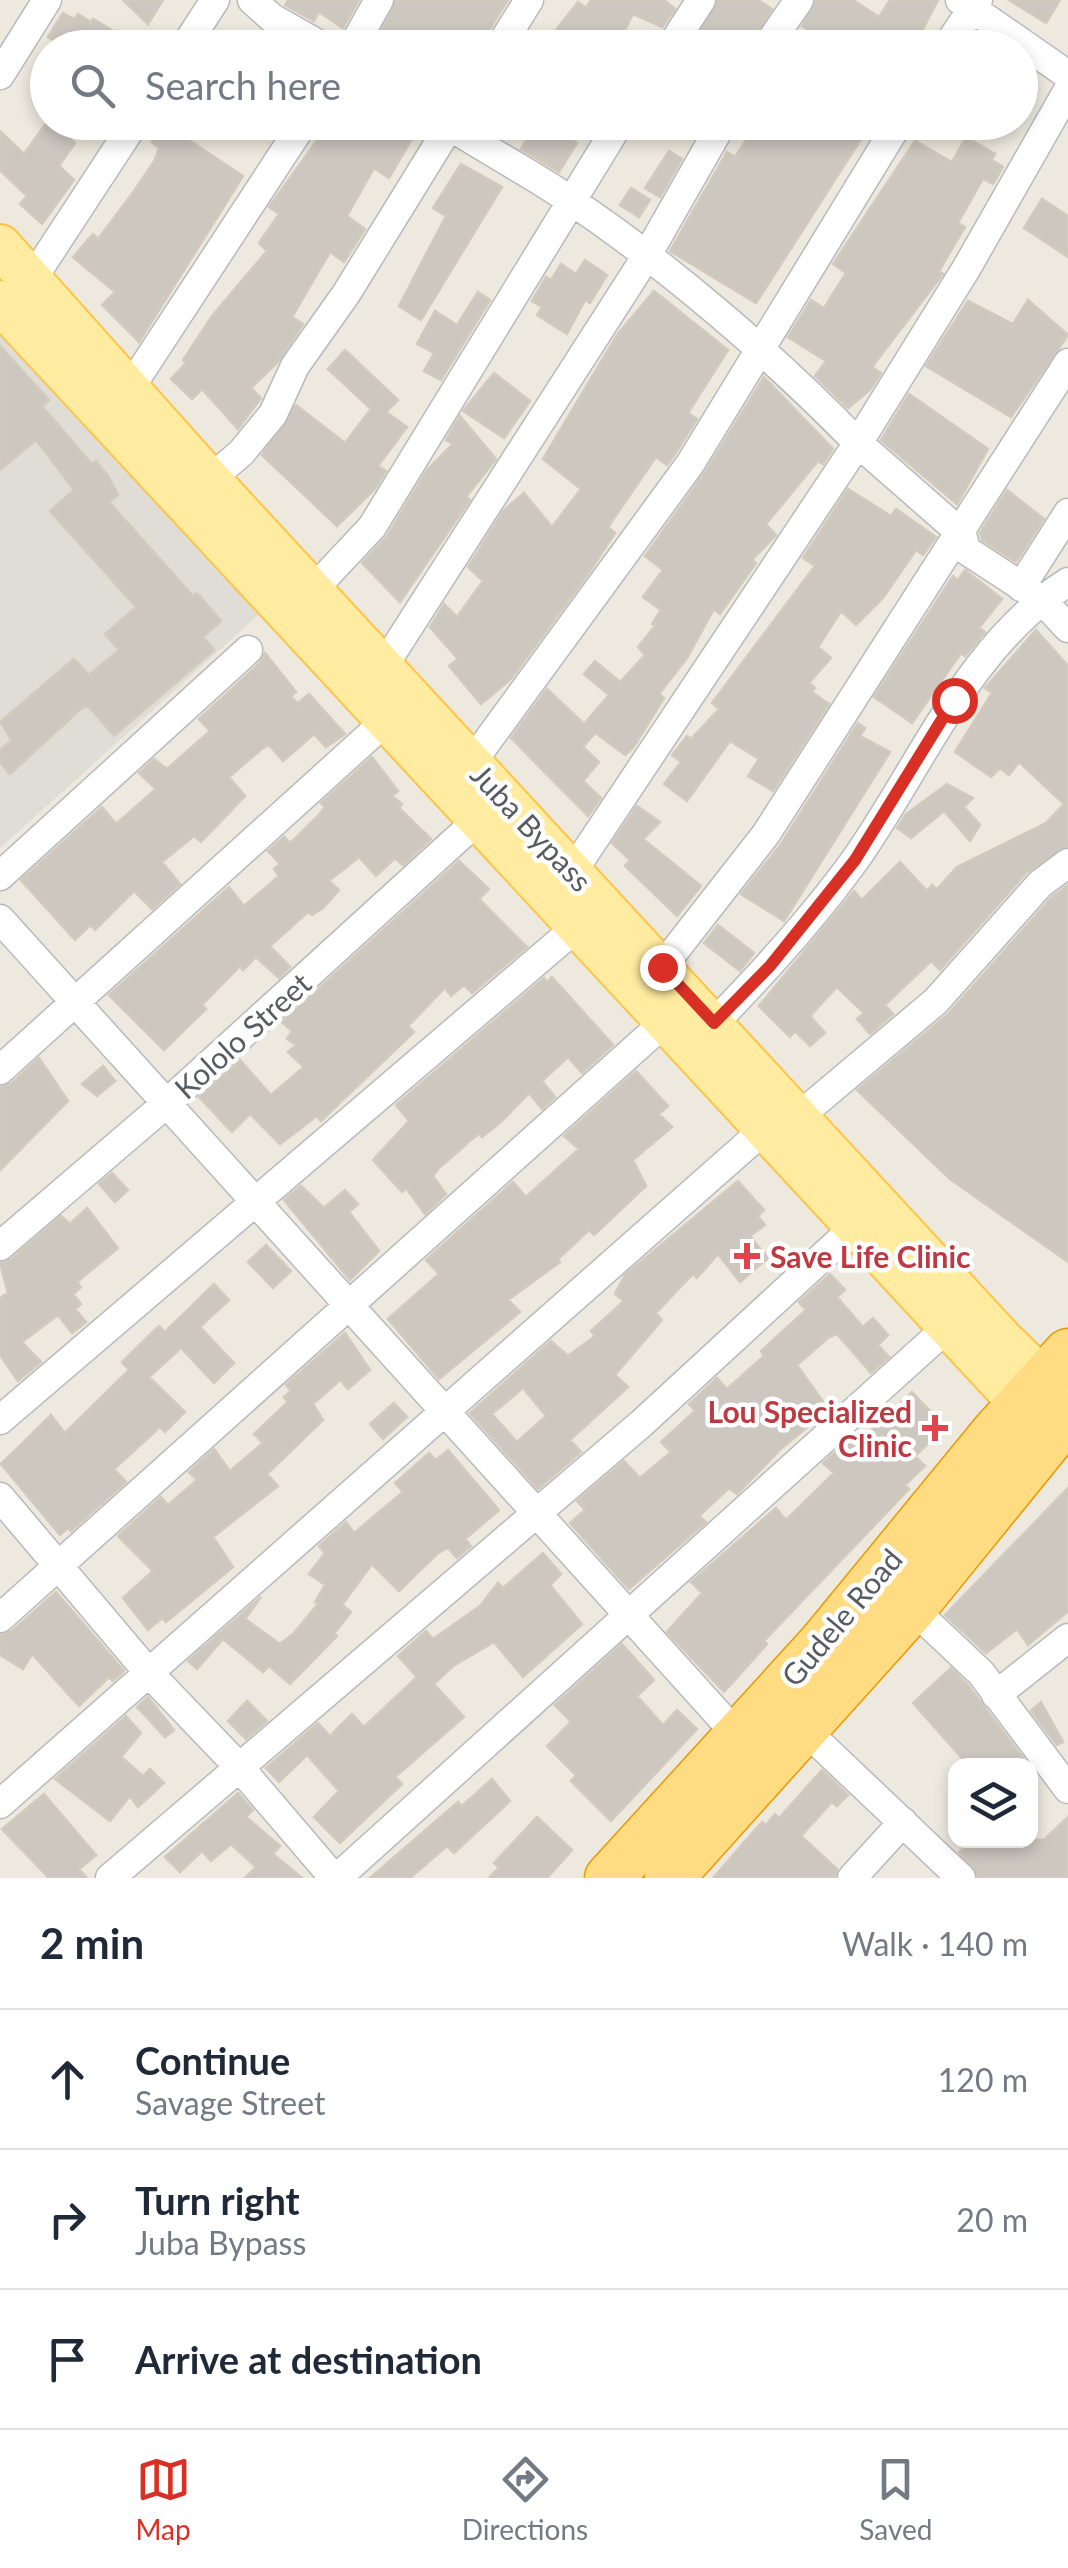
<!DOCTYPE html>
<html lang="en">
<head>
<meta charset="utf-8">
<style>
  body { margin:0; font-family:Lato,sans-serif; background:#f6f6f7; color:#1f2937 }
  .controls { position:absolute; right:30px; bottom:30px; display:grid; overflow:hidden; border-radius:20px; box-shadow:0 5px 15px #0003 }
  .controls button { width:90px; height:90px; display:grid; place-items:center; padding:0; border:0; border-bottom:2px solid #e0e1e3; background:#fff; color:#1f2937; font:50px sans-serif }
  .stop { position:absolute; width:30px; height:30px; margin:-22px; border:8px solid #d93025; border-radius:50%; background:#fff }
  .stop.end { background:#d93025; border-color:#fff; box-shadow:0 2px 10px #0008 }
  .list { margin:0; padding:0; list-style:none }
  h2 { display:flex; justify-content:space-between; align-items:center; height:130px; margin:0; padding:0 40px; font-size:42px }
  h2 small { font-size:32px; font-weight:400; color:#747a83 }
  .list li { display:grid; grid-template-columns:65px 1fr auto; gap:30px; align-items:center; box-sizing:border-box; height:140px; padding:0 40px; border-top:2px solid #e0e1e3 }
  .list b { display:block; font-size:38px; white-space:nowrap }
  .list p { margin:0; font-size:32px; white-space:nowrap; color:#747a83 }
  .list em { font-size:32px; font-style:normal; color:#747a83 }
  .icon { flex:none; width:55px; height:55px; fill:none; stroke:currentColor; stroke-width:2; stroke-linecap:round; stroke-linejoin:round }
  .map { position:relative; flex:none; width:1068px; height:1878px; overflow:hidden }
  .search { position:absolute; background:#fff; box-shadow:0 5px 15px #0003; left:30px; right:30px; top:30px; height:110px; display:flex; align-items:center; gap:25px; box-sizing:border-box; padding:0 35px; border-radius:55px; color:#747a83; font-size:38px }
  .sheet { height:550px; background:#fff }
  nav { display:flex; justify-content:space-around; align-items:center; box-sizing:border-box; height:140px; border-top:2px solid #e0e1e3; background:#fff; font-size:28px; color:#747a83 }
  nav a { display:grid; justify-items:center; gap:5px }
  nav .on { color:#d93025 }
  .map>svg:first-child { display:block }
  .industrial { fill:#e0dcd6 }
  .building { fill:#ccc7bf; stroke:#d2cabc; stroke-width:2.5; fill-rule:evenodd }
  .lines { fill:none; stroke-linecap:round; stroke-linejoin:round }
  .street-casing { stroke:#b6babf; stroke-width:31 }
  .primary-casing { stroke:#ffc444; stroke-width:46 }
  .highway-casing { stroke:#ea9900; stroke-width:51 }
  .street { stroke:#fff; stroke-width:28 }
  .primary { stroke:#ffeca0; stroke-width:42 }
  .highway { stroke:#ffdb82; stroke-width:48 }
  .route { stroke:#d93025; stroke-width:12 }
  .health-dot { fill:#e0444e; stroke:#fff; stroke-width:4 }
  .labels { text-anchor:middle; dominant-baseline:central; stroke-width:9; stroke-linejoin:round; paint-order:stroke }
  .street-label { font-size:30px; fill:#575c61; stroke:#fff }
  .health-label { font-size:30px; font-weight:bold; fill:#be3a42; stroke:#fff; text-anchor:start }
</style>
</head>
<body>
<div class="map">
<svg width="1068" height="1878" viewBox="0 0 1068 1878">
  <rect width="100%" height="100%" fill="#ede9de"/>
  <!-- industrial -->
  <path class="industrial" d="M0,323L267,607L0,848Z"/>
  <!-- building -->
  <path class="building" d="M123,0H163L148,24Z
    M288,0H359L343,28L319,12L314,21L285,5Z
    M396,0H508L478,48H373Z
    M591,0H664L675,9L662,27L633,14L616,48H542L578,2L586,8Z
    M718,0H758L772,9L749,48H691Z
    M816,0H853L879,17L890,0H938L913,48H803L813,33L802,26Z
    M1009,0H1060L1046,23Z
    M63,13L74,19L78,14L91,22L93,19L113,31L103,48H64L48,37Z
    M47,122L75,143L59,166L74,180L42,224L20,204L27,196L0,170V131L24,154Z
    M321,122H422L389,178L374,168L347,216L365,229L344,262L330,252L292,317L303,324L277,363L251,388L261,398L238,429L202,389L192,399L171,379L186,363L183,360L212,316L267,251L259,243L279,214L269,207L318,139Z
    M537,122L577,143L559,172L521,149Z
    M758,122H872L756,303L670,251L727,152L735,157Z
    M165,124L243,176L139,342L102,305L115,292L73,257L93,234L98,239L132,194L155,160L159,148L152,142Z
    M966,137L995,154L992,160L1003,167L993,184L983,179L958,223L965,227L939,271L943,274L872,367L881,373L870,390L848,408L815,376L826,361L788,337L811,300L824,308L846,273L833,264L915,141L952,162Z
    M669,151L682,159L660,197L645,188Z
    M461,164L502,187L421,320L399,306L446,216L433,208Z
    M631,188L650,200L639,217L620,205Z
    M1042,199L1068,216V257L1024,228Z
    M585,260L607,275L590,303L585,300L567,334L537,315L542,307L532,301L546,277L551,280L561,264L576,274Z
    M654,291L728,350L688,413L697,419L675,454L667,465L656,457L608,527L615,533L586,577L511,679L481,704L449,666L458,659L430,627L444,604L457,617L483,581L468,567L504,510L524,493L552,527L581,489L543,459L617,335Z
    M478,292L490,300L441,380L424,371L434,353L417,344L435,311L457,325Z
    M1028,300L1068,335L1011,417L926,366L968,301L1013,324Z
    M0,346L49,400L42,406L92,464L96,461L108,476L118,495L109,502L193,596L197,593L221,621L203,637L214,650L114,736L89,707H83L10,774L0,762V750L12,740L0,722L74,659L89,675L119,650L105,634L136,607L50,511L74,490L36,440L0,470Z
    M345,350L398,400L386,412L407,427L378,466L386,471L375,489L337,526L262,455L296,405L345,443L371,409L328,369Z
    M494,373L530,401L504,438L463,411Z
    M764,377L833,449L823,464L818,461L766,524L776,535L752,560L756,563L720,614L714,609L687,658L659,694L664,698L633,748L625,755L585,725L595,733L583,747L599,762L583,781L601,798L588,816L511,738L547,689L584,724L609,695L584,674L595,661L620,682L645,655L638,647L655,626L652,624L661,610L643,597L663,570L645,556L704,474Z
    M909,394L988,449L957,504L881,440Z
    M460,416L496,459L466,497L470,500L400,602L362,563L387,536L427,470L453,444L446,440Z
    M848,489L891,516L896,509L936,537L923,555L916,550L883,598L856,625L841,611L818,647L831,658L809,683L815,688L812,692L829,704L773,791L748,776L759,759L730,741L687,801L664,784L681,762L672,755L687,736L691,739L719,709L712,703L815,566L803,558Z
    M1007,490L1044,519L1016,562L982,540L980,533Z
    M965,570L1002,599L979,628L985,632L965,656L961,653L912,723L874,697L953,576L958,580Z
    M1036,630L1068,666V846L1027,872L940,970L931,961L885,1005L893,1014L870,1034L857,1019L864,1013L837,987L810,1016L825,1033L810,1046L795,1031L790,1037L759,1006L854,891L862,900L900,862L927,891L932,885L937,889L957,867L1046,823L1064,804L1019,762L1009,775L1000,768L991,777L955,752L992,693L985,688Z
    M265,653L296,692L291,696L302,709L298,703L309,694L345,734L326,747L314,734L283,761L269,745L263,748L229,777L245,796L201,842L194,836L162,862L180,884L152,909L134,891L95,930L90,925L75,940L21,880L102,807L116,824L156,789L139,773L154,759L167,769L210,731L199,719L260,663Z
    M858,723L865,728L860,736L890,752L784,921L741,894L781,844Z
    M372,757L398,791L392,796L402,804L399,808L431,839L403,865L395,858L376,876L359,857L329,881L339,890L323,908L312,915L308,912L270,946L290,967L279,978L256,957L243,970L240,966L202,1005L206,1009L164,1050L109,995L229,887L244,906L279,876L274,869L280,864L268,851L284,837L290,843L318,816L325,807L321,803Z
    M947,784L973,798L964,807L980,825L970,841L944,811L911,838L897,828L906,814Z
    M637,806L660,822L643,839L701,886L677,916L625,866L630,860L612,843Z
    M459,861L489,889L479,899L527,947L472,993L464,985L451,996L445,988L408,1026L414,1032L321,1121L317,1116L280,1144L250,1114L232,1132L199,1097L240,1060L271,1095L304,1067L288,1052L296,1045L287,1039L292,1031L282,1022Z
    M1068,885V1262L950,1179L857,1090L949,1013L1052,897Z
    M718,925L754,953L740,971L704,943Z
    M552,977L613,1045L582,1073L568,1057L542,1081L555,1097L542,1109L529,1093L502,1121L482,1137L479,1133L438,1169L433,1176L446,1194L425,1214L406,1188L402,1192L373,1160L409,1121L396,1105L544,978L547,982Z
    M39,1058L68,1101L0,1170V1087L12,1083Z
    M103,1066L115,1081L97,1096L82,1084Z
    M636,1071L668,1106L659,1114L672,1127L633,1160L646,1186L594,1235L589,1230L557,1260L560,1262L508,1300L520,1312L439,1379L388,1319L439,1274L426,1260L513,1182L526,1197L579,1149L564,1136Z
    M112,1173L128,1190L115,1202L99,1184Z
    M738,1181L764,1210L758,1216L765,1225L750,1236L768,1258L740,1282L718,1254L697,1278L693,1274L656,1313L662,1320L615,1375L628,1387L570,1440L581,1452L538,1489L470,1413L551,1341L568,1356L595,1336L591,1331L624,1301L615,1294L625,1275ZM523,1388L546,1416L517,1442L492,1414Z
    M301,1186L324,1208L345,1190L358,1204L349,1212L379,1251L350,1280L284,1200Z
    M87,1208L118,1248L77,1282L81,1287L73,1294L81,1304L75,1309L86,1322L72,1333L58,1315L22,1342L41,1362L18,1381L0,1355V1298L8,1293L0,1263L11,1259L61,1216L70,1224Z
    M266,1245L291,1271L273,1288L248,1262Z
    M830,1274L845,1290L837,1297L863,1327L873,1318L888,1335L878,1345L889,1357L871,1373L837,1334L829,1337L797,1365L829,1410L784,1446L737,1494L729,1488L699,1516L706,1522L629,1589L570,1523L585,1510L577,1501L624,1461L640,1478L671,1452L661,1442L695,1411L689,1404L717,1378L727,1389L764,1356L761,1351L806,1310L799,1302Z
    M214,1284L229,1300L200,1327L234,1363L214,1383L181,1348L149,1377L185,1412L165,1432L160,1427L114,1469L126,1482L71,1531L68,1528L60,1535L1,1464L51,1415L65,1433L129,1370L122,1362L159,1326L165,1332Z
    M345,1333L370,1370L348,1389L340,1380L313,1404L323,1420L267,1474L278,1486L213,1537L233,1567L166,1622L162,1618L148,1630L123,1598L153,1571L118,1536L161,1497L168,1505L197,1480L189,1472L214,1449L230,1471L263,1443L254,1434L288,1402L284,1397L291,1391L286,1385Z
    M912,1392L945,1427L915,1456L925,1466L905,1485L909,1489L764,1641L767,1644L724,1692L667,1632L702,1593L691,1582L776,1508L786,1520L834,1473L823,1463L851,1438L857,1434L862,1439Z
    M394,1403L407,1417L383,1439L370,1424Z
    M448,1450L499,1510L465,1539L471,1546L457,1558L448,1548L438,1553L399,1591L372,1564L342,1605L351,1612L334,1634L337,1636L290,1684L269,1666L263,1672L223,1639L197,1669L188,1661L261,1597L245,1619L280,1644L293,1634L318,1604L315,1602L325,1585L309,1574L325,1553L319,1546L346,1522L354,1533L403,1492L395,1483L429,1453L436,1460Z
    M1068,1488V1611L1028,1645L1017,1629L986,1653L945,1615Z
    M543,1553L561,1574L550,1585L582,1624L523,1677L494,1642L453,1666L434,1684L464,1717L395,1777L402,1784L340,1843L314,1817L339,1791L307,1755L279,1782L266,1768L318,1723L330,1736L352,1714L364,1727L417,1677L398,1656L426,1631L433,1639L480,1606L498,1583L503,1588Z
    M56,1592L124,1671L113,1681L109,1677L79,1706L32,1654L23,1669L0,1655V1635L12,1631Z
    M622,1644L654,1680L637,1696L663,1725L677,1710L697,1729L611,1821L571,1781L576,1775L547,1746L571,1722L555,1705Z
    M951,1668L968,1685L1026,1762L969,1766L913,1703Z
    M148,1697L174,1730L165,1737L137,1707Z
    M247,1701L267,1721L246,1739L228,1721Z
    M1041,1702L1063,1742L1057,1745L1031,1711Z
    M126,1716L141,1733L121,1757L143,1776L150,1769L164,1783L138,1807L130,1796L110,1821L55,1779Z
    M822,1770L848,1795L837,1806L832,1802L801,1836L837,1869L835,1878H713L762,1822L766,1825L775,1814L779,1818Z
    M492,1779L510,1801L454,1853L447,1846L410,1878H370L458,1802L462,1806Z
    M238,1793L253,1810L246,1817L280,1846L273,1854L302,1878H245L256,1867L231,1844L211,1861L202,1851L180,1872L165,1857Z
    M44,1794L96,1855L79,1869L87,1878H49L2,1829Z
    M537,1817L572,1850L547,1878H489L499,1867L494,1863Z
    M1068,1817V1878H979L959,1852L973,1840H1044Z"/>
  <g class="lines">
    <defs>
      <path id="street" d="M252,0L272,18L325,48
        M960,0L1068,75
        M184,48L215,0
        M352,48L379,0
        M499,48L529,0
        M670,48L701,0
        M766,48L799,0
        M946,48L978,0
        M0,75L47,0
        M1068,90L966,269L858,443L962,534L966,550L1041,599L1068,628
        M444,122C484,149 527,171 567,198C669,266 773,356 858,443L573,871
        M31,281L135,122
        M128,391L304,122
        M209,480L241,453L273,414L295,366L346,294L452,122
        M1021,587L1068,513
        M312,591L372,527L620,122
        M383,667L646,257L723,122
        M472,762L690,464L899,122
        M0,876L248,650
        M0,919L738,1736
        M662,967L766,834L1068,363
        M714,1023C764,972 813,918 855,860C920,768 969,644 1068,582
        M0,1070L387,720
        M797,1118L936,1001L1040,884L1068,863
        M0,1246L167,1103L479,819
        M0,1420L578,926
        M0,1497L148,1672L240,1768L334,1878
        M912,1608L981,1673L1068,1789
        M0,1618L666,1021
        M996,1695L1068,1638
        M805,1730L961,1878
        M0,1804L766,1128
        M110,1878L642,1423L856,1226
        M337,1878L949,1326
        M852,1878L903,1822"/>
      <path id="primary" d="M0,246L209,480L797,1118L1002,1340L1068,1404
        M0,302L1022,1405L1053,1408"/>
      <path id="highway" d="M609,1878L823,1643L996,1432L1068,1353
        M669,1878L912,1608L1068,1416"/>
    </defs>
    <!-- street casing -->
    <use href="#street" class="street-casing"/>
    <!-- primary casing -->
    <use href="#primary" class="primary-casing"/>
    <!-- highway casing -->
    <use href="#highway" class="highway-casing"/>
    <!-- street -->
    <use href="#street" class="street"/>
    <!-- primary -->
    <use href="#primary" class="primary"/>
    <!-- highway -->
    <use href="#highway" class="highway"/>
  </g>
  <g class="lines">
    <!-- route -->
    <path class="route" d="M662,967L714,1023L770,966L855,860L954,700"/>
  </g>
  <!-- markers -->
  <g class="health-dot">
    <path d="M742 1241h10v10h10v10h-10v10h-10v-10h-10v-10h10z"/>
    <path d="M930 1413h10v10h10v10h-10v10h-10v-10h-10v-10h10z"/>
  </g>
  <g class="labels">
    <!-- street labels -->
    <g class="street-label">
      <text transform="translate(532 827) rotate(47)">Juba Bypass</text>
      <text transform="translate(242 1035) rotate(-42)">Kololo Street</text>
      <text transform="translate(841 1617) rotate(-50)">Gudele Road</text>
    </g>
    <!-- health labels -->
    <g class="health-label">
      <text x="770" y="1256">Save Life Clinic</text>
      <text x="912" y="1411" text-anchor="end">Lou Specialized<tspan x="912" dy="34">Clinic</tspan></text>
    </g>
  </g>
</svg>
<div class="controls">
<button><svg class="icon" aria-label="layers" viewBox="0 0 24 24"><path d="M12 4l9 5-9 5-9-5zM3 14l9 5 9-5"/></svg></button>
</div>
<div class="stop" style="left:954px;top:700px"></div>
<div class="stop end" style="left:662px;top:967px"></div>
<div class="search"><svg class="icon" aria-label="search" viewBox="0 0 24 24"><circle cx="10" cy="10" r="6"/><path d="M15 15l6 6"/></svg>Search here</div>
</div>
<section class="sheet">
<h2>2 min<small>Walk · 140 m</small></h2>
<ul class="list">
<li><svg class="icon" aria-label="ahead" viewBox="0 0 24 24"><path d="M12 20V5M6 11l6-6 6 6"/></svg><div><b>Continue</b><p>Savage Street</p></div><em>120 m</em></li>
<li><svg class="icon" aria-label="right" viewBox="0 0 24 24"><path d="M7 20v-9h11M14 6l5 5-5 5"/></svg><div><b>Turn right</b><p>Juba Bypass</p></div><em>20 m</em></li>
<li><svg class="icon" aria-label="arrive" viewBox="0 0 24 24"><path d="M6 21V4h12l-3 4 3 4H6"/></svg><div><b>Arrive at destination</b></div></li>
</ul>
</section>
<nav>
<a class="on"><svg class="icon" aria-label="map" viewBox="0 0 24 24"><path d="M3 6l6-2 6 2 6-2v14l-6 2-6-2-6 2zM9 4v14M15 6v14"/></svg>Map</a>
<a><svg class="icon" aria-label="directions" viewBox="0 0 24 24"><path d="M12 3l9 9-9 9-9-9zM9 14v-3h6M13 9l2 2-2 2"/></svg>Directions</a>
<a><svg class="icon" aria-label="saved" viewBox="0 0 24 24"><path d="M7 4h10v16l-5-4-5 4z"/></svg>Saved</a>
</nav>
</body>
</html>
